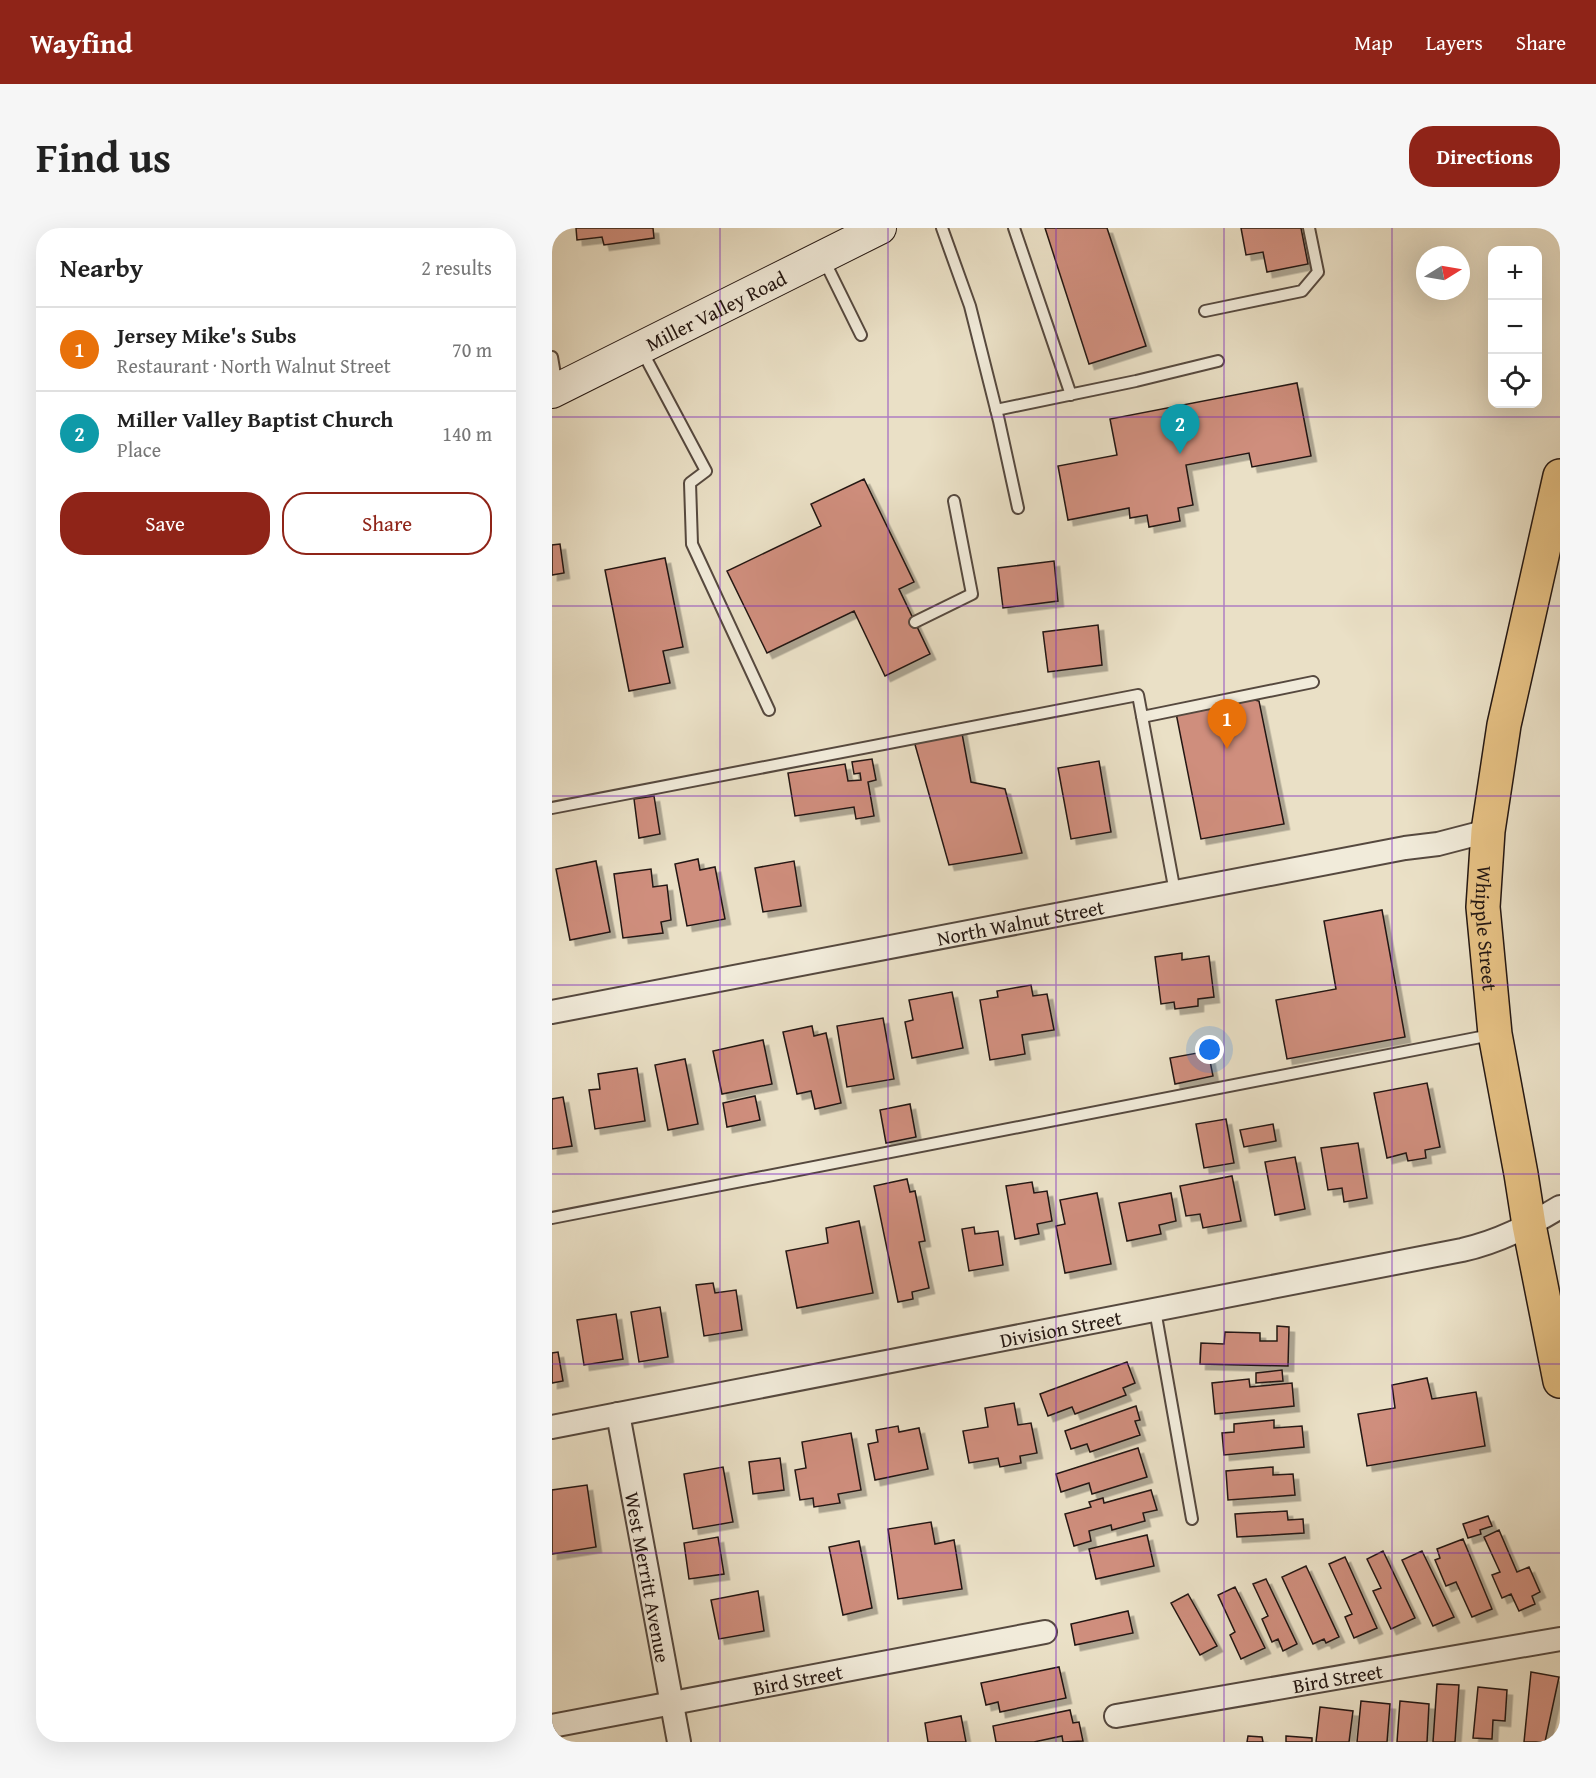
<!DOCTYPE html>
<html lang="en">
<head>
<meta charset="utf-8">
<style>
  body { margin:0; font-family:"Gentium Book Plus",serif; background:#f6f6f6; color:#222 }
  .controls { position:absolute; right:18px; top:18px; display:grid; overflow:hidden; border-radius:12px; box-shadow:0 6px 24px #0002 }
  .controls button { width:54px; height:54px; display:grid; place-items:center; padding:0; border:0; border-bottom:2px solid #e0e0e0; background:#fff; color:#222; font:30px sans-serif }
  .compass { position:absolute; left:864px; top:18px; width:54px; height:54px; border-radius:50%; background:#fff; box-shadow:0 6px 24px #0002; rotate:79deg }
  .you { position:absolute; left:658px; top:822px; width:21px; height:21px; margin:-15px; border:4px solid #fff; border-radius:50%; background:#1a73e8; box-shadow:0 0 0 9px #1a73e833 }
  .badge { display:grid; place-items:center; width:39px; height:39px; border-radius:50%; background:#8f2418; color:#fff; font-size:20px; font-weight:700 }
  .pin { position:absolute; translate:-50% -50px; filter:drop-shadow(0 2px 3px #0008) }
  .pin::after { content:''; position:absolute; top:32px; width:21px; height:18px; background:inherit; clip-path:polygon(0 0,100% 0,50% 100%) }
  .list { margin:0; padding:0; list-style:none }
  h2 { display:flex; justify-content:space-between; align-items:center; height:78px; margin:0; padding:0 24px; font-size:26px }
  h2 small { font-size:20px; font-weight:400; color:#767676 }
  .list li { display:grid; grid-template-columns:39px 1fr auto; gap:18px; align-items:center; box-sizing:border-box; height:84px; padding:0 24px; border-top:2px solid #e0e0e0 }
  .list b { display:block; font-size:22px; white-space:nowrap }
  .list p { margin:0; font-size:20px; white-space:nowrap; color:#767676 }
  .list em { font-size:20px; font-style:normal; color:#767676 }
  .actions { display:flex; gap:12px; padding:18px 24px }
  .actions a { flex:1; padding:14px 0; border:2px solid #8f2418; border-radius:24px; text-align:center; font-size:21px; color:#8f2418 }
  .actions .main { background:#8f2418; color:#fff }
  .icon { flex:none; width:33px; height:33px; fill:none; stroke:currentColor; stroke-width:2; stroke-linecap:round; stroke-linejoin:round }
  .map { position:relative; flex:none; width:1008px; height:1514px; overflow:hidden; border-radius:24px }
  header { display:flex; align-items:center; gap:36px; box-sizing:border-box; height:84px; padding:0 30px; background:#8f2418; color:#fff }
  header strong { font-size:28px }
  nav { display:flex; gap:33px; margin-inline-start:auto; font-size:21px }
  .intro { display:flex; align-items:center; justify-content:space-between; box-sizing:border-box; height:144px; padding:0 36px }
  h1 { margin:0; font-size:42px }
  .button { padding:15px 27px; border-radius:24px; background:#8f2418; color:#fff; font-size:21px; font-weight:700 }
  main { display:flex; gap:36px; padding:0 36px }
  aside { flex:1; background:#fff; border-radius:24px; box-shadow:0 6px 24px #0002 }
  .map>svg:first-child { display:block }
  .building { fill:#cf8e7d; stroke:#241712; stroke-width:1.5; filter:url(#shadow) }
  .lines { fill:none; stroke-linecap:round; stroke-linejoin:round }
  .service-casing { stroke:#56493f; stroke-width:14 }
  .minor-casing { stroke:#56493f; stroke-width:26 }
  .secondary-casing { stroke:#241712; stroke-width:34 }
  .primary-casing { stroke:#241712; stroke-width:36 }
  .service { stroke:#f1ebda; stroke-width:10 }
  .minor { stroke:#f1ebda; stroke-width:22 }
  .secondary { stroke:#f1ebda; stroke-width:32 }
  .primary { stroke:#e5c083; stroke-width:33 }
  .grid { fill:none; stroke:#7b2cbf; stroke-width:1.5; stroke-opacity:0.55 }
  .labels { text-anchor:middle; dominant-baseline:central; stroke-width:5; stroke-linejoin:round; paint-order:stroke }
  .street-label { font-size:20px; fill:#241712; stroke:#f1ebda }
</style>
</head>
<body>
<header>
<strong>Wayfind</strong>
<nav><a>Map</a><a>Layers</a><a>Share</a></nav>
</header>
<div class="intro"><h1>Find us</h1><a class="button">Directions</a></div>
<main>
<aside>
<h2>Nearby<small>2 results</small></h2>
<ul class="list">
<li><span class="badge" style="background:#e8710a">1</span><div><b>Jersey Mike's Subs</b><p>Restaurant · North Walnut Street</p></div><em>70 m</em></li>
<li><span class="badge" style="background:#0f9aa8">2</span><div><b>Miller Valley Baptist Church</b><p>Place</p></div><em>140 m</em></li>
</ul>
<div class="actions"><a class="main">Save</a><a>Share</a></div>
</aside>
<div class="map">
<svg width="1008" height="1514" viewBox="0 0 1008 1514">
  <defs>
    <filter id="shadow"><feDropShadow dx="5.5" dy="5.5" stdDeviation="0" flood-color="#0004"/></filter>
  </defs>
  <rect width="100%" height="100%" fill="#eae0c6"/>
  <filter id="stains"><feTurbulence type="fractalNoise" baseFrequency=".00333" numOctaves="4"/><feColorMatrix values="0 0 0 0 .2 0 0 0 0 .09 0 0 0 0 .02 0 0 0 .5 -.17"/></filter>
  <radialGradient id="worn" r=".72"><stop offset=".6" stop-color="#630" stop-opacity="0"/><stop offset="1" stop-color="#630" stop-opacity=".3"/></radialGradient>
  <!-- building -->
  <path class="building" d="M24,0H101L102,10L52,17L50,9L25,12Z
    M493,0H555L594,118L537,136Z
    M689,0H749L756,36L715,44L711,24L694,27Z
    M745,155L759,228L700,239L697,225L634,237L641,277L626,280L628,293L597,299L595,287L578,290L577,280L516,292L506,238L565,227L558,191Z
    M312,251L362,354L347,361L378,426L333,448L302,383L215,425L175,343L269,298L259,276Z
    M8,316L12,345L0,347V317Z
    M113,330L131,419L111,423L118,455L77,463L53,342Z
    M502,333L506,373L451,380L446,340Z
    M546,397L550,437L496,444L491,404Z
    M694,470L707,473L732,596L649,611L624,485Z
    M409,500L419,554L453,561L470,625L397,637L362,513Z
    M320,531L324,552L316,554L322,588L304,591L302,579L243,588L236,545L293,536L296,553L309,552L308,545L302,546L300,534Z
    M547,533L559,604L519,611L506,540Z
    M102,568L108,606L87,610L82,571Z
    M146,631L148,642L163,639L173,691L135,698L123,636Z
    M44,633L58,704L18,712L4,641Z
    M242,633L249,678L211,684L203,640Z
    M99,641L101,659L115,657L119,692L109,694L111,705L71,710L62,646Z
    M830,682L853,809L735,831L724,772L784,761L772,693Z
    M630,725V732L657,728L662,769L646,771V778L623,781L622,774L609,776L603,729Z
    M479,757L481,768L495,766L502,802L470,807L473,826L438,832L428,772L446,769L445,763Z
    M400,764L411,820L360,830L353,794L361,792L357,772Z
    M331,790L342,851L295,859L285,798Z
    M260,798L262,808L274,805L289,875L263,881L259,863L245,866L231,804Z
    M211,812L220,856L170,866L161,823Z
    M656,823L661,848L623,856L618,830Z
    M133,831L146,896L116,902L103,837Z
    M85,840L93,893L43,901L37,862L48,861L46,846Z
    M875,855L888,919L873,922L874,930L856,933L854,925L835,930L822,865Z
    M203,868L208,892L175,899L171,875Z
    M11,869L20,918L0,921V871Z
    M358,876L364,909L334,915L328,882Z
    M674,891L682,935L652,940L644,896Z
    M721,896L724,913L692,919L688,902Z
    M806,915L815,970L792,974L790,960L776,962L769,920Z
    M743,929L753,981L723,987L713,934Z
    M680,948L689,993L651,1000L648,986L634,988L628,958Z
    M355,951L358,964L363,963L373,1013L367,1014L377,1060L360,1064L361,1071L346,1074L322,958Z
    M480,954L482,965L495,963L500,993L485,996L487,1006L463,1011L454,958Z
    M545,965L559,1036L513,1045L504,998L513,996L508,972Z
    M619,965L624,993L607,997L609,1006L575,1013L567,975Z
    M307,993L321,1065L245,1080L234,1023L276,1015L274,1000Z
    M422,999L423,1006L446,1003L451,1037L417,1043L410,1001Z
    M161,1055L163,1065L184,1062L190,1102L152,1108L144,1057Z
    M108,1079L116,1129L87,1134L79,1084Z
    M64,1086L71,1131L32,1137L25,1092Z
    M725,1098L737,1099L736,1138L648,1136L649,1115L672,1116L673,1104L708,1105V1113H725Z
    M6,1124L11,1153L0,1155V1125Z
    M575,1134L583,1155L571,1160L574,1167L523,1186L520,1179L496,1188L488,1166Z
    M730,1142L731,1153L704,1155V1145Z
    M875,1150L880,1171L924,1164L933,1218L815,1238L806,1186L843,1180L840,1157Z
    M697,1151L698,1159L740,1155L742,1178L663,1186L660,1155Z
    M462,1175L466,1197L479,1195L485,1225L468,1228L469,1235L448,1239L446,1230L417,1235L411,1203L436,1199L433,1180Z
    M584,1178L588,1192L583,1193L588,1207L538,1224L535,1216L519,1221L513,1203Z
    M722,1192V1200L750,1198L752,1219L672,1227L670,1205L682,1204V1196Z
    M346,1198L347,1204L367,1200L376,1241L323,1252L316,1216L326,1214L324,1202Z
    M299,1205L309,1262L286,1266L288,1275L262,1279L261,1270L248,1272L243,1242L254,1240L250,1214Z
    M586,1220L595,1249L540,1266L537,1255L509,1264L504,1246Z
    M228,1230L232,1262L201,1266L197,1234Z
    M171,1239L181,1294L141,1301L132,1246Z
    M721,1239V1247L741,1246L743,1267L676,1272L674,1243Z
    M35,1257L44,1319L0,1326V1262Z
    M599,1262L605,1282L591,1285L593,1293L560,1302L559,1297L537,1303L539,1313L522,1318L513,1286L539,1279L537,1274L551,1270L552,1275Z
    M735,1283L736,1292L751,1291L752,1305L685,1309L683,1286Z
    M936,1288L940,1298L928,1302L929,1306L916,1310L911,1296Z
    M379,1294L383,1316L402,1312L410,1361L346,1371L336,1301Z
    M947,1302L965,1344L977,1339L988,1364L980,1368L983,1376L967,1383L959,1366L950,1370L940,1347L948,1344L932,1309Z
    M595,1307L602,1338L544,1351L537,1321Z
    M166,1309L172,1346L137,1351L132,1315Z
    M911,1311L940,1381L920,1389L904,1354L894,1358L883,1332L888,1330L885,1321Z
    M307,1313L320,1380L291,1387L277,1319Z
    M831,1323L863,1390L839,1401L821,1363L829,1360L815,1331Z
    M870,1323L902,1389L881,1398L850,1332Z
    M793,1329L825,1400L802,1410L793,1389L800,1386L777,1336Z
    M754,1338L787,1409L774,1415L772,1411L761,1416L730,1349Z
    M714,1351L745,1416L731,1423L726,1411L720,1414L710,1391L716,1388L701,1356Z
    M683,1359L713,1420L689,1431L678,1407L683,1404L666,1367Z
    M206,1363L212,1403L167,1411L159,1372Z
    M636,1366L665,1418L648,1427L619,1375Z
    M576,1383L581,1405L523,1417L519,1396Z
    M507,1439L514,1470L448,1484L446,1474L434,1477L429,1455Z
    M979,1444L1007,1449L993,1514H972Z
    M885,1456L907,1457L903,1514H881Z
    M926,1459L955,1462L953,1493L941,1492L940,1511L921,1510Z
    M809,1473L838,1476L835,1514H805Z
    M848,1473L877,1476L875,1514H845Z
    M768,1479L801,1483L797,1514H764Z
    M518,1482L521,1495L527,1494L531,1513L511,1514L510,1508L482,1514H444L441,1498Z
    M409,1488L414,1514H376L373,1495Z
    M696,1508L710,1509L711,1514H695Z
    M734,1508L760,1510V1514H734Z"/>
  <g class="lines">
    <defs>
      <path id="service" d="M390,0L418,78L447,193L466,280
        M462,0L519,167
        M272,32L309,107
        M653,83L750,63L766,44L757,0
        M90,123L154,243L138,255L140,316L217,482
        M0,129L5,158
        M444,182L584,153L666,133
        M363,394L420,366L402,273
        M590,489L761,454
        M0,580L586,467L623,664
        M0,990L939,807
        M603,1082L640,1291"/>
      <g id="minor">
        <path id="s1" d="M0,784L853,620L886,616L936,603"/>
        <path id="s2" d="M66,1186L127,1514"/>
        <path id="s3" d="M0,1199L910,1022C946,1014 977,998 1008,979"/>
        <path id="s4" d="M564,1488L1008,1411"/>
        <path id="s5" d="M0,1498L493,1404"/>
      </g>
      <g id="secondary">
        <path id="s6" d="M0,164L328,0"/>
      </g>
      <g id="primary">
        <path id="s7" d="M1008,248L952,497L936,603L931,679L943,806L969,946L977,997L1008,1153"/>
      </g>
    </defs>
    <!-- service casing -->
    <use href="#service" class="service-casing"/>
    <!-- minor casing -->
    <use href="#minor" class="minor-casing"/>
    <!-- secondary casing -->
    <use href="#secondary" class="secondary-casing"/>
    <!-- primary casing -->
    <use href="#primary" class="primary-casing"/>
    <!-- service -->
    <use href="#service" class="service"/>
    <!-- minor -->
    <use href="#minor" class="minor"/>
    <!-- secondary -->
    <use href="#secondary" class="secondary"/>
    <!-- primary -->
    <use href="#primary" class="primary"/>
  </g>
  <!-- grid -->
  <path class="grid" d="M168,0V1514M336,0V1514M504,0V1514M672,0V1514M840,0V1514M0,189H1008M0,378H1008M0,568H1008M0,757H1008M0,946H1008M0,1136H1008M0,1325H1008"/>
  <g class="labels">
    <!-- street labels -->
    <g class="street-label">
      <text stroke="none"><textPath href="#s6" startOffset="183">Miller Valley Road</textPath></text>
      <text stroke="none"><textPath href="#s1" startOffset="477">North Walnut Street</textPath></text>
      <text stroke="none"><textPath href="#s7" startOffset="460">Whipple Street</textPath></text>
      <text stroke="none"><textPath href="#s3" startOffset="518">Division Street</textPath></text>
      <text stroke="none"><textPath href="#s2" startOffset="166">West Merritt Avenue</textPath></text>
      <text stroke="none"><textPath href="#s4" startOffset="225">Bird Street</textPath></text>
      <text stroke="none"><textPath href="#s5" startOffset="250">Bird Street</textPath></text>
    </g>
  </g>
  <rect width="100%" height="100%" filter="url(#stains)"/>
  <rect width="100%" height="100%" fill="url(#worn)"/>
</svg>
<div class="controls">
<button>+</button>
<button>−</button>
<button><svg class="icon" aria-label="locate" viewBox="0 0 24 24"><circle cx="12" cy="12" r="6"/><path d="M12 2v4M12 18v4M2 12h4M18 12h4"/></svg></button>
</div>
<svg class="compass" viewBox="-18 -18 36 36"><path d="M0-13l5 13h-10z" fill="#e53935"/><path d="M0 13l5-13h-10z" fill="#767676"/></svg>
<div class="you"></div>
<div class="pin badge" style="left:675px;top:521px;background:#e8710a">1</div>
<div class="pin badge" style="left:628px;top:226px;background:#0f9aa8">2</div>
</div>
</main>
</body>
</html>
